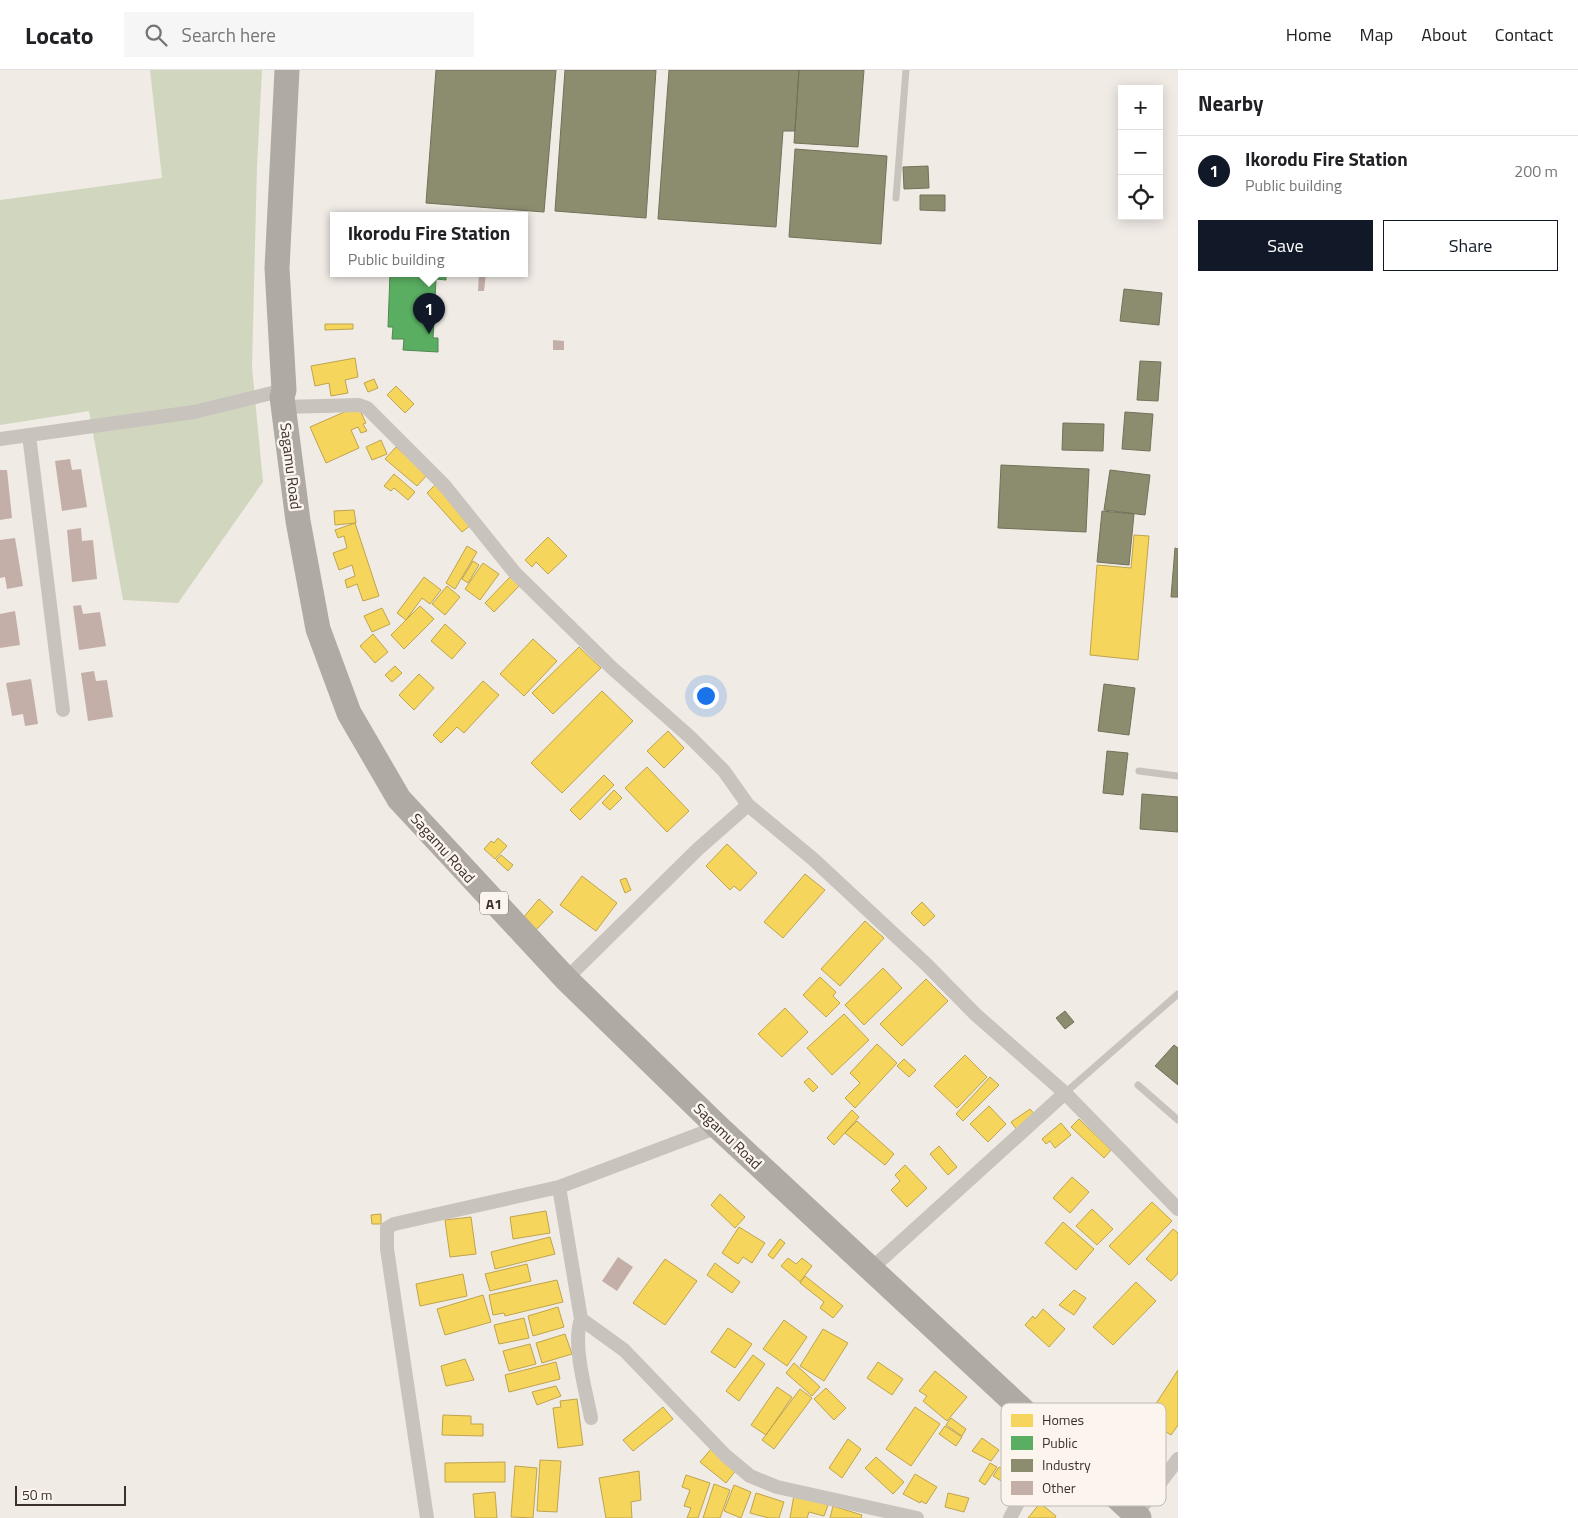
<!DOCTYPE html>
<html lang="en">
<head>
<meta charset="utf-8">
<style>
  body { margin:0; font-family:"Titillium Web",sans-serif; background:#f6f6f6; color:#202124 }
  .controls { position:absolute; right:15px; top:15px; display:grid; overflow:hidden; border-radius:0px; box-shadow:0 2px 12px #0003 }
  .controls button { width:45px; height:45px; display:grid; place-items:center; padding:0; border:0; border-bottom:1px solid #e0e0e0; background:#fff; color:#202124; font:25px sans-serif }
  .scale { position:absolute; left:15px; bottom:12px; width:111px; box-sizing:border-box; padding-left:5px; border:2px solid #3b302b; border-top:0; font-size:14px; line-height:18px; white-space:nowrap; color:#3b302b; -webkit-text-stroke:4px #fbf5ee; paint-order:stroke }
  .you { position:absolute; left:705px; top:625px; width:18px; height:18px; margin:-12px; border:4px solid #fff; border-radius:50%; background:#1a73e8; box-shadow:0 0 0 8px #1a73e833 }
  .badge { display:grid; place-items:center; width:32px; height:32px; border-radius:50%; background:#111827; color:#fff; font-size:16px; font-weight:700 }
  .pin { position:absolute; translate:-50% -41px; filter:drop-shadow(0 1px 2px #0008) }
  .pin::after { content:''; position:absolute; top:26px; width:18px; height:15px; background:inherit; clip-path:polygon(0 0,100% 0,50% 100%) }
  .popup { position:absolute; left:330px; top:142px; width:198px; height:65px; box-sizing:border-box; display:grid; place-content:center; border-radius:0px; background:#fff; filter:drop-shadow(0 1px 4px #0005); font-size:16px; white-space:nowrap; color:#757577 }
  .popup b { font-size:19px; color:#202124 }
  .popup::after { content:''; position:absolute; left:50%; top:100%; margin-left:-10px; border:10px solid transparent; border-top-color:#fff }
  .list { margin:0; padding:0; list-style:none }
  h2 { display:flex; justify-content:space-between; align-items:center; height:65px; margin:0; padding:0 20px; font-size:21px }
  h2 small { font-size:16px; font-weight:400; color:#757577 }
  .list li { display:grid; grid-template-columns:32px 1fr auto; gap:15px; align-items:center; box-sizing:border-box; height:70px; padding:0 20px; border-top:1px solid #e0e0e0 }
  .list b { display:block; font-size:19px; white-space:nowrap }
  .list p { margin:0; font-size:16px; white-space:nowrap; color:#757577 }
  .list em { font-size:16px; font-style:normal; color:#757577 }
  .actions { display:flex; gap:10px; padding:15px 20px }
  .actions a { flex:1; padding:11px 0; border:1px solid #111827; border-radius:0px; text-align:center; font-size:18px; color:#111827 }
  .actions .main { background:#111827; color:#fff }
  .icon { flex:none; width:28px; height:28px; fill:none; stroke:currentColor; stroke-width:2; stroke-linecap:round; stroke-linejoin:round }
  .map { position:relative; flex:none; width:1178px; height:1448px; overflow:hidden }
  header { display:flex; align-items:center; gap:30px; box-sizing:border-box; height:70px; padding:0 25px; background:#fff; border-bottom:1px solid #e0e0e0 }
  header strong { font-size:24px }
  nav { display:flex; gap:28px; margin-inline-start:auto; font-size:18px }
  .search { width:350px; height:45px; background:#f6f6f6; display:flex; align-items:center; gap:12px; box-sizing:border-box; padding:0 18px; border-radius:0px; color:#757577; font-size:19px }
  main { display:flex }
  aside { flex:1; background:#fff }
  .map>svg:first-child { display:block }
  .green { fill:#d1d6bf }
  .homes { fill:#f6d55c; stroke:#bea44d }
  .public { fill:#5aae61; stroke:#518851 }
  .industry { fill:#8c8c6e; stroke:#74705a }
  .building { fill:#c3afa7 }
  .lines { fill:none; stroke-linecap:round; stroke-linejoin:round }
  .lane { stroke:#c9c3be; stroke-width:7 }
  .street { stroke:#c9c3be; stroke-width:14 }
  .highway { stroke:#afaaa4; stroke-width:25 }
  .labels { text-anchor:middle; dominant-baseline:central; stroke-width:5; stroke-linejoin:round; paint-order:stroke }
  .shield { fill:#fbf5ee; stroke:#756b66; stroke-width:1 }
  .shield-label { font-size:14px; font-weight:bold; fill:#3b302b }
  .street-label { font-size:15px; fill:#3b302b; stroke:#fbf5ee }
  .key { fill:#fbf5ee; stroke:#c1bab4; stroke-width:1 }
  .key-label { font-size:14px; fill:#3b302b }
</style>
</head>
<body>
<header>
<strong>Locato</strong>
<div class="search"><svg class="icon" aria-label="search" viewBox="0 0 24 24"><circle cx="10" cy="10" r="6"/><path d="M15 15l6 6"/></svg>Search here</div>
<nav><a>Home</a><a>Map</a><a>About</a><a>Contact</a></nav>
</header>
<main>
<div class="map">
<svg width="1178" height="1448" viewBox="0 0 1178 1448">
  <rect width="100%" height="100%" fill="#f0ebe5"/>
  <!-- green -->
  <path class="green" d="M150,0H262L257,96L252,297L263,412L178,533L123,530L89,341L0,355V130L162,108Z"/>
  <!-- homes -->
  <path class="homes" d="M325,254H353V259L325,260Z
    M355,288L358,307L345,310L348,323L331,326L329,313L315,316L311,296Z
    M374,309L378,318L368,322L364,313Z
    M396,316L414,334L405,343L387,325Z
    M358,336L366,353L363,354L367,361L361,363L358,357L351,360L359,378L326,393L310,357Z
    M381,370L387,384L372,390L366,377Z
    M396,377L428,404L417,416L385,389Z
    M394,404L415,422L408,430L394,418L391,421L384,416Z
    M435,415L471,455L462,462L427,423Z
    M354,440L356,453L335,455L334,441Z
    M355,453L379,526L363,531L357,514L347,518L345,510L355,506L352,495L339,500L333,483L347,478L344,466L338,468L335,460Z
    M1134,465L1149,466L1138,590L1090,585L1097,495L1131,498Z
    M548,467L567,486L548,504L536,492L532,497L525,490Z
    M467,476L477,482L455,519L446,513Z
    M473,491L479,495L468,513L462,509Z
    M483,493L499,504L480,530L465,519Z
    M424,507L441,520L430,534L422,528L406,550L397,543Z
    M510,507L519,516L494,542L485,533Z
    M447,516L460,527L445,545L432,534Z
    M420,536L434,549L404,579L391,565Z
    M382,538L390,554L372,562L364,546Z
    M445,554L466,573L452,589L431,571Z
    M373,564L388,582L375,593L360,576Z
    M533,569L557,591L524,626L500,604Z
    M579,577L601,598L553,644L532,623Z
    M395,596L402,603L392,612L385,605Z
    M419,604L434,618L414,640L399,625Z
    M483,611L499,625L464,663L457,657L441,673L433,665Z
    M602,621L633,651L562,723L531,693Z
    M668,661L684,678L664,698L647,681Z
    M647,697L689,741L667,762L625,718Z
    M604,705L614,715L580,750L570,740Z
    M614,720L622,728L610,740L602,733Z
    M498,768L507,776L495,789L484,779L491,771L494,773Z
    M727,774L757,803L740,821L734,816L730,820L706,796Z
    M501,785L513,795L508,801L496,790Z
    M805,804L825,820L783,868L764,852Z
    M582,806L617,833L596,861L560,835Z
    M626,808L631,820L625,823L620,810Z
    M539,829L553,842L536,860L523,848Z
    M922,832L935,846L924,856L911,843Z
    M865,851L884,868L840,916L821,899Z
    M883,898L902,918L864,955L845,935Z
    M820,907L836,922L833,926L840,933L826,947L803,925Z
    M926,909L948,931L902,976L880,954Z
    M785,938L808,962L782,987L758,964Z
    M844,944L869,970L832,1005L807,978Z
    M877,974L897,993L855,1038L845,1028L860,1013L850,1003Z
    M965,985L987,1007L957,1038L934,1016Z
    M904,989L916,1000L909,1007L897,996Z
    M990,1007L999,1015L963,1051L956,1044Z
    M809,1008L818,1017L813,1022L804,1012Z
    M989,1036L1006,1054L988,1072L970,1054Z
    M1030,1039L1036,1046L1017,1060L1011,1052Z
    M852,1040L859,1047L834,1075L827,1068Z
    M1079,1049L1111,1080L1104,1088L1071,1057Z
    M857,1051L894,1084L885,1095L845,1063Z
    M1061,1053L1071,1065L1055,1078L1050,1071L1046,1074L1042,1069Z
    M939,1076L957,1097L948,1105L930,1084Z
    M905,1095L927,1118L907,1137L891,1120L900,1111L895,1105Z
    M1072,1107L1089,1122L1070,1143L1053,1128Z
    M720,1124L745,1147L735,1158L711,1135Z
    M1152,1132L1172,1151L1129,1195L1109,1176Z
    M1092,1139L1113,1159L1097,1175L1076,1156Z
    M546,1141L550,1163L513,1169L510,1147Z
    M381,1144V1154H372L371,1145Z
    M471,1147L476,1184L450,1187L445,1150Z
    M1063,1152L1094,1179L1076,1200L1045,1173Z
    M739,1157L765,1173L752,1193L743,1187L738,1194L722,1183Z
    M1173,1159L1178,1163V1203L1171,1211L1146,1189Z
    M550,1167L555,1184L495,1199L491,1182Z
    M780,1169L785,1173L773,1189L768,1185Z
    M788,1188L796,1194L802,1188L812,1196L800,1212L781,1196Z
    M665,1189L697,1211L665,1255L633,1233Z
    M715,1193L740,1212L732,1223L707,1205Z
    M527,1194L531,1211L490,1221L485,1204Z
    M463,1204L467,1226L420,1236L416,1214Z
    M805,1206L843,1236L833,1248L820,1238L824,1232L800,1213Z
    M557,1210L563,1232L505,1246L504,1243L493,1245L489,1225Z
    M1136,1212L1156,1231L1113,1275L1093,1257Z
    M1074,1220L1086,1228L1074,1245L1059,1235Z
    M483,1225L491,1252L445,1265L437,1239Z
    M558,1237L564,1257L533,1266L528,1246Z
    M1043,1239L1065,1259L1049,1277L1025,1255L1033,1246L1035,1249Z
    M524,1248L529,1268L499,1274L494,1255Z
    M784,1250L807,1267L787,1296L763,1279Z
    M728,1258L752,1274L735,1298L711,1282Z
    M823,1259L848,1273L824,1311L800,1296Z
    M565,1264L572,1284L542,1293L536,1273Z
    M530,1274L536,1294L509,1301L503,1281Z
    M753,1285L765,1294L739,1331L726,1321Z
    M465,1289L474,1310L446,1316L441,1296Z
    M556,1292L560,1309L509,1322L505,1305Z
    M878,1292L903,1309L892,1325L867,1308Z
    M794,1293L820,1317L812,1326L786,1303Z
    M1178,1300V1355L1171,1365L1146,1349Z
    M935,1301L967,1327L947,1351L923,1331L927,1326L919,1321Z
    M556,1316L561,1326L537,1335L532,1322Z
    M777,1317L792,1327L766,1365L751,1355Z
    M826,1318L846,1338L834,1350L814,1329Z
    M800,1319L812,1328L774,1379L762,1370Z
    M577,1329L583,1375L558,1378L553,1338L561,1337L560,1331Z
    M663,1337L673,1349L633,1381L623,1370Z
    M915,1337L940,1354L911,1396L886,1379Z
    M443,1345L471,1346V1354H483V1366L442,1365Z
    M951,1348L966,1359L962,1366L946,1355Z
    M945,1356L962,1367L956,1376L939,1364Z
    M982,1368L999,1380L991,1391L972,1381Z
    M848,1369L861,1379L842,1408L829,1398Z
    M712,1378L737,1399L726,1413L700,1392Z
    M876,1387L904,1412L893,1424L865,1398Z
    M540,1390L561,1391L557,1442L537,1441Z
    M505,1392V1412H445V1393Z
    M990,1393L997,1397L985,1415L979,1411Z
    M515,1396L537,1398L533,1448L511,1447Z
    M999,1397L1011,1404L1005,1413L993,1406Z
    M639,1401L641,1430L631,1432L632,1448H606L599,1408Z
    M915,1404L937,1417L926,1434L921,1431L920,1433L903,1424Z
    M686,1405L710,1413L698,1448H687L691,1438L684,1436L690,1420L682,1417Z
    M714,1414L730,1420L720,1448H703Z
    M734,1415L751,1422L741,1448L724,1441Z
    M495,1422L497,1448H475L473,1424Z
    M756,1423L784,1432L779,1448H769L750,1443Z
    M948,1423L969,1428L964,1442L945,1437Z
    M794,1425L828,1435L824,1446L809,1442L807,1448H790Z
    M1040,1433L1056,1446L1055,1448H1028Z
    M833,1436L862,1445L861,1448H830Z"/>
  <!-- public -->
  <path class="public" d="M390,203H446V210L436,209L433,268H438V282L403,280L404,269H392L393,257H388Z"/>
  <!-- industry -->
  <path class="industry" d="M436,0H556L544,142L426,133Z
    M565,0H656L646,148L555,141Z
    M669,0H799L795,61H783L776,157L658,149Z
    M799,0H864L858,77L794,73Z
    M795,79L887,86L881,174L789,167Z
    M928,96L929,118L904,119L903,97Z
    M920,125H945V141L920,140Z
    M1124,219L1162,223L1159,255L1120,251Z
    M1140,291L1161,292L1158,331L1137,330Z
    M1125,342L1153,344L1150,381L1122,379Z
    M1063,353L1104,354L1103,381L1062,380Z
    M1001,395L1089,399L1086,462L998,458Z
    M1110,400L1150,405L1145,445L1104,440Z
    M1102,441L1134,444L1129,495L1097,492Z
    M1175,478L1178,479V527H1171Z
    M1104,614L1135,618L1129,665L1098,661Z
    M1107,681L1128,683L1123,725L1103,723Z
    M1142,724L1178,727V762L1140,759Z
    M1065,941L1074,952L1065,959L1056,948Z
    M1174,975L1178,978V1015L1155,996Z"/>
  <!-- building -->
  <path class="building" d="M479,203H486L484,221H478Z
    M553,270L564,271V280H553Z
    M70,389L72,400L81,399L87,437L62,441L55,391Z
    M0,400H7L12,448L0,450Z
    M81,458L82,471L93,470L97,509L72,512L67,460Z
    M15,468L23,516L7,519L5,507L0,508V470Z
    M81,535L83,544L100,542L106,576L79,580L73,536Z
    M15,541L20,575L0,578V544Z
    M94,601L96,611L107,610L113,647L88,651L81,603Z
    M31,609L38,654L25,656L23,644L12,646L6,613Z
    M618,1187L633,1197L617,1221L602,1211Z"/>
  <g class="lines">
    <!-- lane -->
    <path class="lane" d="M896,128L906,0
      M1139,701L1178,706
      M1138,1015L1178,1050
      M1065,1023L1178,924"/>
    <!-- street -->
    <path class="street" d="M284,337L359,335L367,338L444,415L515,503L612,598L690,667L724,701L748,735L813,789L927,895L975,944L1065,1023L1178,1139
      M29,365L63,640
      M0,369L194,342L284,320
      M566,909L698,779L748,735
      M559,1117L581,1249L624,1280L726,1386L750,1406L777,1417L917,1448
      M870,1200L1065,1023
      M581,1249C572,1275 586,1321 591,1348
      M1136,1445L1178,1389
      M427,1448L387,1179V1158L394,1154L559,1117L718,1057
      M1010,1448L1053,1366"/>
    <!-- highway -->
    <path class="highway" d="M287,0L277,198L284,320L282,327L298,451L318,559L349,643L399,729L566,909L718,1057L1139,1448"/>
  </g>
  <g class="labels">
    <!-- shield labels -->
    <rect class="shield" x="480" y="821.5" width="28" height="23" rx="4"/>
    <g class="shield-label">
      <text x="494" y="833">A1</text>
    </g>
    <!-- street labels -->
    <g class="street-label">
      <text transform="translate(291 396) rotate(83)">Sagamu Road</text>
      <text transform="translate(443 778) rotate(48)">Sagamu Road</text>
      <text transform="translate(728 1066) rotate(44)">Sagamu Road</text>
    </g>
  </g>
  <!-- legend -->
  <rect x="1001" y="1333" width="165" height="103" rx="8" class="key"/>
  <rect x="1011" y="1344" width="22" height="13" fill="#f6d55c"/>
  <rect x="1011" y="1366" width="22" height="14" fill="#5aae61"/>
  <rect x="1011" y="1389" width="22" height="13" fill="#8c8c6e"/>
  <rect x="1011" y="1411" width="22" height="14" fill="#c3afa7"/>
  <g class="key-label">
    <text x="1042" y="1355">Homes</text>
    <text x="1042" y="1378">Public</text>
    <text x="1042" y="1400">Industry</text>
    <text x="1042" y="1423">Other</text>
  </g>
</svg>
<div class="controls">
<button>+</button>
<button>−</button>
<button><svg class="icon" aria-label="locate" viewBox="0 0 24 24"><circle cx="12" cy="12" r="6"/><path d="M12 2v4M12 18v4M2 12h4M18 12h4"/></svg></button>
</div>
<div class="scale">50 m</div>
<div class="you"></div>
<div class="pin badge" style="left:429px;top:264px">1</div>
<div class="popup"><b>Ikorodu Fire Station</b>Public building</div>
</div>
<aside>
<h2>Nearby<small></small></h2>
<ul class="list">
<li><span class="badge">1</span><div><b>Ikorodu Fire Station</b><p>Public building</p></div><em>200 m</em></li>
</ul>
<div class="actions"><a class="main">Save</a><a>Share</a></div>
</aside>
</main>
</body>
</html>
